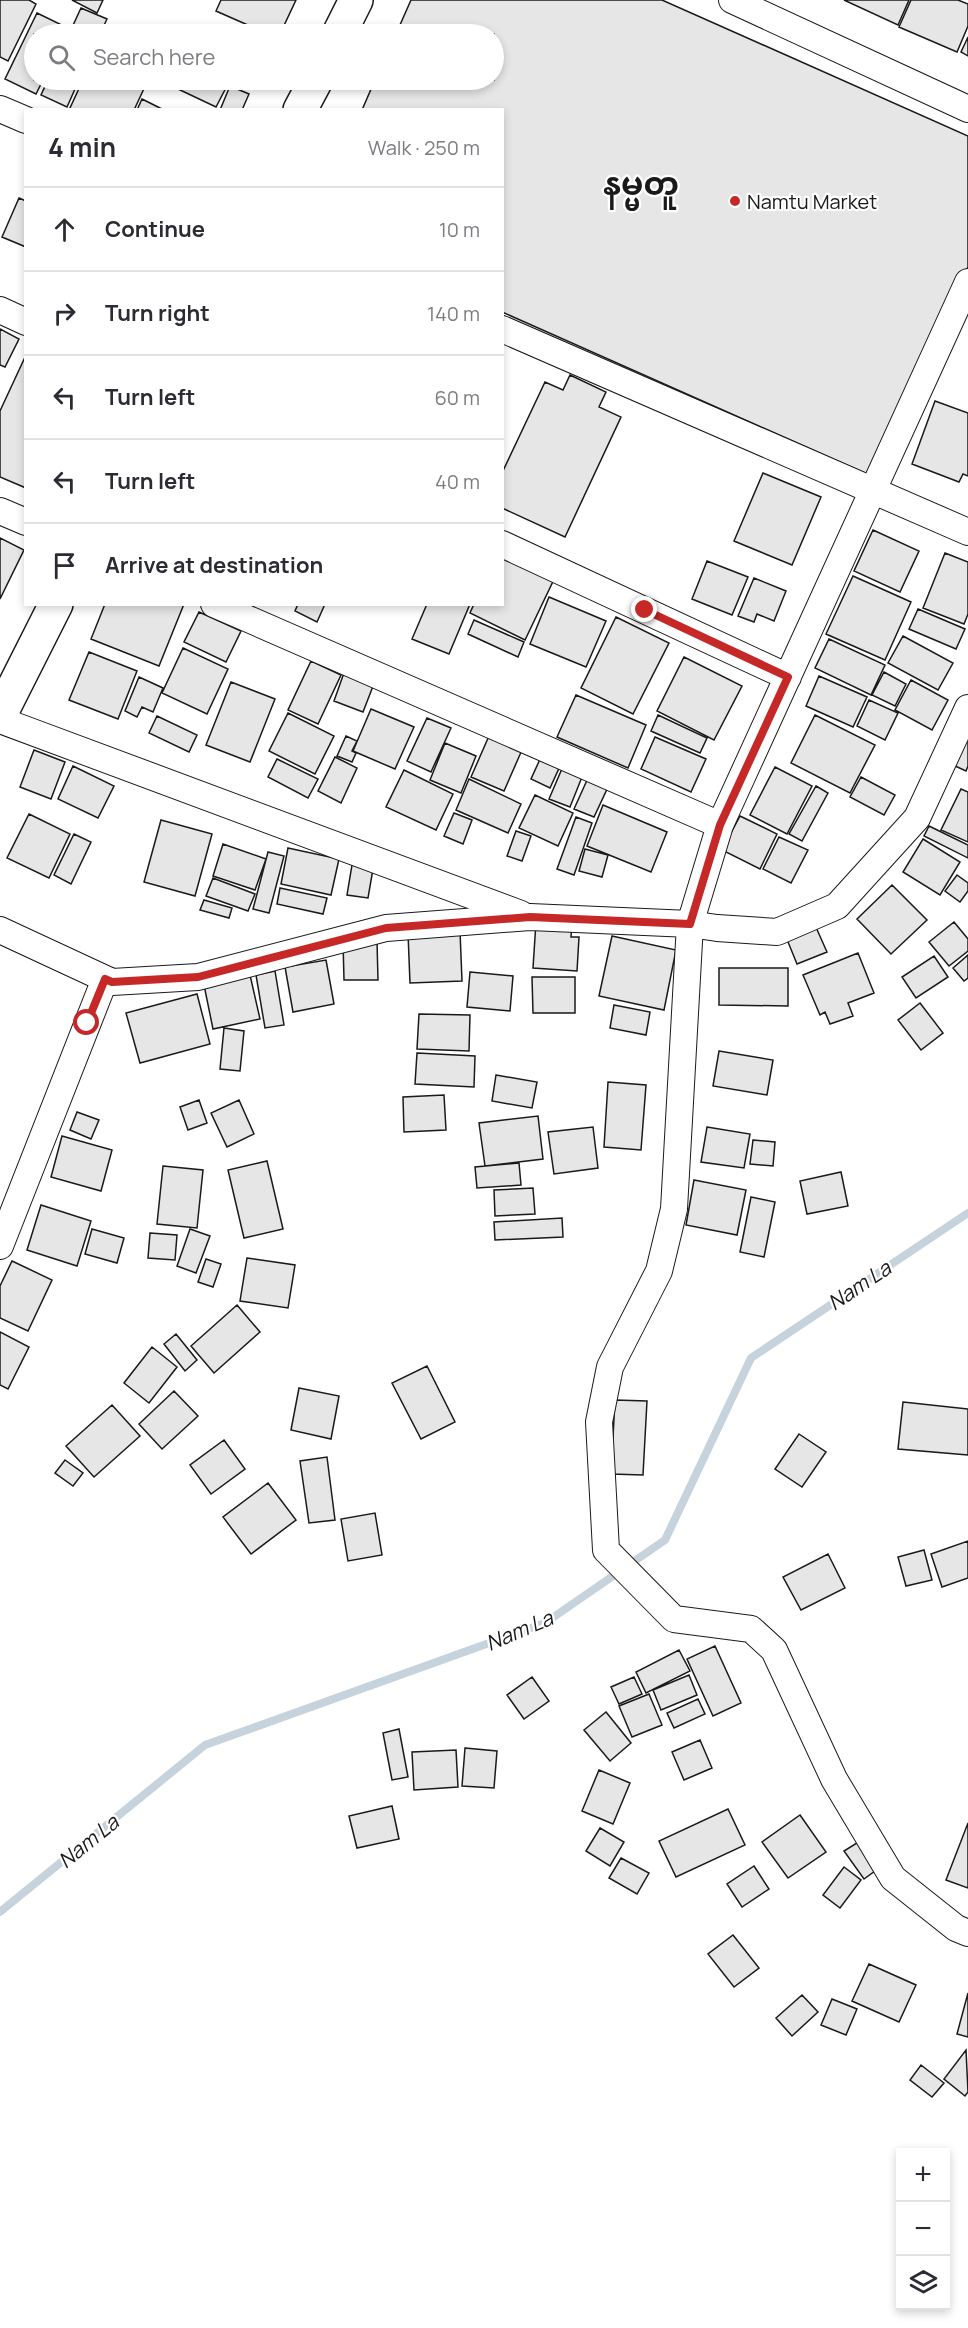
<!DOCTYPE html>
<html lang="en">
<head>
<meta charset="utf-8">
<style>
  body { margin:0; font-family:Manrope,"Noto Sans Myanmar",sans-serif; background:#f7f7f7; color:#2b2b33 }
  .controls { position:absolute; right:18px; bottom:18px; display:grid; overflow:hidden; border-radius:0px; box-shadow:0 3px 9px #0003 }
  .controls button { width:54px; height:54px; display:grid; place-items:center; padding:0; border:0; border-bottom:2px solid #e1e1e2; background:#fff; color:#2b2b33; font:30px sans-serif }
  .stop { position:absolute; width:18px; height:18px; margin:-14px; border:4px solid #c62828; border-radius:50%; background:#fff }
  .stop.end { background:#c62828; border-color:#fff; box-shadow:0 2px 6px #0008 }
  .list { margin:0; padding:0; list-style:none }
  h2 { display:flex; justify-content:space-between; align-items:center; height:78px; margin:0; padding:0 24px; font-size:26px }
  h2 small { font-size:20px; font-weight:400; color:#7c7c81 }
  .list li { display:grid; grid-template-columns:39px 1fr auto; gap:18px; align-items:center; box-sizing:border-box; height:84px; padding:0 24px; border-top:2px solid #e1e1e2 }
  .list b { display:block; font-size:22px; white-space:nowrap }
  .list em { font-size:20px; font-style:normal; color:#7c7c81 }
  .icon { flex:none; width:33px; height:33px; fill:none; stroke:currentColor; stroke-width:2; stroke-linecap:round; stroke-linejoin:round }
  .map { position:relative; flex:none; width:968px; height:2328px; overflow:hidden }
  .search { position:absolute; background:#fff; box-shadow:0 3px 9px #0003; left:24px; top:24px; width:480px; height:66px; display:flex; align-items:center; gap:15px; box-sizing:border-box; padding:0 21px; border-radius:33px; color:#7c7c81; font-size:22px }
  .panel { position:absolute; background:#fff; box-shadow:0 3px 9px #0003; left:24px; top:108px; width:480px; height:498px; border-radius:0px }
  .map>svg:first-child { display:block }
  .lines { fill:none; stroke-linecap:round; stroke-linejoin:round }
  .stream { stroke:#c6d2dc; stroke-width:8 }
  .building { fill:#e6e6e6; stroke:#1a1a1a; stroke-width:1.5 }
  .minor-casing { stroke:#1a1a1a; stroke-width:28 }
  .secondary-casing { stroke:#1a1a1a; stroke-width:36 }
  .minor { stroke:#fff; stroke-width:26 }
  .secondary { stroke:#fff; stroke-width:33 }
  .route { stroke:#c62828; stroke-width:8 }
  .poi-dot { fill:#c62828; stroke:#fff; stroke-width:2 }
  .labels { text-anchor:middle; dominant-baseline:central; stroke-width:4.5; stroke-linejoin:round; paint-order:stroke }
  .poi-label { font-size:20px; fill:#1a1a1a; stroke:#fff; text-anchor:start }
  .water-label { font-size:21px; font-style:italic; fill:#1a1a1a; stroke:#fff }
  .town-label { font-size:32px; font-weight:bold; fill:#1a1a1a; stroke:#fff }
</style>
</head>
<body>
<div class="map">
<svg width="968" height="2328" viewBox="0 0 968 2328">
  <rect width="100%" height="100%" fill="#fff"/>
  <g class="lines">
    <!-- stream -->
    <path class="stream" d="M0,1912L205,1745L545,1623L665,1540L751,1358L968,1213"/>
  </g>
  <!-- building -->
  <path class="building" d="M0,0H29L36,4L8,61L0,57Z
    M72,0H103L97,13Z
    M221,0H296L280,34H268L216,11Z
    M411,0H662L968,136V267L874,477L502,312V110H362L375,80H494V34H396Z
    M844,0H909L898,25Z
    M911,0H958L968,4V26L957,52L899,27Z
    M81,8L107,19L100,34H69Z
    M37,13L68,28L65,34H34V80H43L36,94L5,79Z
    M968,37V56L961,52Z
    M48,80H79L67,107L41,95Z
    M83,80H148L134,110H74L70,108Z
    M159,80H230L216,107Z
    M230,86L249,94L242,110H220Z
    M142,99L164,110H137Z
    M19,198L26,201V247L2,237Z
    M0,329L19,339L5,367L0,365Z
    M26,355V488L0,477V411Z
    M570,375L606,392L599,407L621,417L565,537L502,508V473L545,382L563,390Z
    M935,401L968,413V476L963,474L959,482L912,464Z
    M763,473L821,497L792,565L734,541Z
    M873,530L919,551L900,592L854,571Z
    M0,538L24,550L0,599Z
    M502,547L557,573L525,640L470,613L474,604H502Z
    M945,553L968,562V614L964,624L923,608Z
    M707,561L748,577L732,615L692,599Z
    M853,576L911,602L885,660L826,634Z
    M754,578L786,591L774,621L757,614L754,622L738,616Z
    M549,597L606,621L586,667L530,644Z
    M105,604H184L159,666L91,639Z
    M298,604H325L317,622L295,611Z
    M427,604H470L449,654L412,639Z
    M918,609L965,629L956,649L909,629Z
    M199,612L241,631L226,662L184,642Z
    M616,617L669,643L633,714L581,688Z
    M474,620L524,642L518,657L468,634Z
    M903,636L953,663L938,690L888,663Z
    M829,639L885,665L871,695L815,668Z
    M183,648L228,669L207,714L162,693Z
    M89,652L137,671L118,719L69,700Z
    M684,657L742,686L714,740L657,711Z
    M311,661L341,675L318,724L288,710Z
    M345,670L375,681L363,712L334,701Z
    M884,672L906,684L895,706L872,695Z
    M819,676L867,697L853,727L806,706Z
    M139,677L163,688L153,712L142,707L137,717L125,711Z
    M911,680L948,700L932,730L895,710Z
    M231,682L275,699L250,762L206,745Z
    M576,695L646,725L628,768L557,737Z
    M869,700L898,713L885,740L857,726Z
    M371,709L414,727L395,769L353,751Z
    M288,713L334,736L315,774L269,751Z
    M658,715L707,738L700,753L651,731Z
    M815,715L875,745L850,793L791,763Z
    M157,716L197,735L189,752L149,733Z
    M427,718L451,728L431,772L407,761Z
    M968,729V766L966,771L953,765Z
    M346,736L357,741L352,751L356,753L352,762L337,756Z
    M489,736L522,750L504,791L471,777Z
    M655,737L706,759L691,792L641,769Z
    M445,743L476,756L461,793L430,780Z
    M34,750L65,762L51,799L20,787Z
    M335,757L357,768L341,803L318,791Z
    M541,757L560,766L550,788L531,779Z
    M277,759L318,779L308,798L268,777Z
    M564,764L584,772L570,807L549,799Z
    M73,766L114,786L98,818L58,799Z
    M775,767L812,786L787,834L750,815Z
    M404,770L453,794L436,830L386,807Z
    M861,777L895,795L884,815L850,797Z
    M588,778L608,787L594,817L574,809Z
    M469,779L521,804L508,833L456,810Z
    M816,786L828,793L802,841L789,834Z
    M961,789L968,792V842L941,830Z
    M535,795L573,813L558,846L519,828Z
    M603,805L667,832L651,872L587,846Z
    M454,813L472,820L463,844L444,836Z
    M29,814L70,834L49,878L7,858Z
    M740,816L777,834L760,869L722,850Z
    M576,817L592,823L574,875L557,869Z
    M161,820L212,834L195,896L144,882Z
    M929,826L968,845V858L924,836Z
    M516,831L531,836L522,861L507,856Z
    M74,834L91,842L71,884L54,875Z
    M779,837L808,850L791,883L763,869Z
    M923,839L960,862L940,895L903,872Z
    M223,844L266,859L255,890L213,876Z
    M288,848L339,859L331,895L281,884Z
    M585,849L608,855L602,877L579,871Z
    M268,852L284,856L269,913L253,909Z
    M352,865L373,869L368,898L347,895Z
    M957,875L968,883V891L960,902L945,891Z
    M213,878L255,894L248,911L206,896Z
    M892,885L927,920L891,954L857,919Z
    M280,888L327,898L323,914L277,904Z
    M204,900L232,908L229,918L200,910Z
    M536,922L572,924L571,937H579L577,971L533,968Z
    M954,922L968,939V951L949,966L929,942Z
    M815,925L827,952L797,964L786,937Z
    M460,931L462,981L410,983L408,933Z
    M612,936L676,950L664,1010L599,996Z
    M343,941H377L378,980H344Z
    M858,953L874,993L848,1003L853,1016L830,1024L825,1012L820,1015L803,975Z
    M968,955V978L964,981L953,968Z
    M934,956L948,977L916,998L902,977Z
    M326,960L334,1004L293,1012L285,967Z
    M719,968H788V1006L719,1005Z
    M275,971L284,1025L265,1028L256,975Z
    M470,972L513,976L510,1011L467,1007Z
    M250,975L260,1019L213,1029L204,985Z
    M532,977H575V1013H533Z
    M197,994L210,1044L140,1063L126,1013Z
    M920,1003L943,1033L921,1050L898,1020Z
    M614,1005L650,1012L646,1035L610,1028Z
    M419,1014L470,1015L469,1051L417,1049Z
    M224,1028L244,1031L240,1071L220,1069Z
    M719,1051L773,1060L767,1095L713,1086Z
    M417,1053L475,1056L474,1087L415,1084Z
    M496,1075L537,1082L532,1108L492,1101Z
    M608,1082L646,1085L641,1150L604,1147Z
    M444,1095L446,1130L404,1132L403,1097Z
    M199,1100L207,1123L188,1130L180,1107Z
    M239,1100L254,1134L227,1147L211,1113Z
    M77,1112L99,1120L91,1139L70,1130Z
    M538,1116L543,1159L485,1166L479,1123Z
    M593,1127L598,1168L554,1174L548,1132Z
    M707,1127L750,1134L744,1168L701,1162Z
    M62,1136L112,1150L101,1191L51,1177Z
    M753,1140L775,1142L773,1166L750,1164Z
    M267,1161L283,1229L244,1238L228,1170Z
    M519,1163L521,1185L477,1188L475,1167Z
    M163,1166L203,1170L197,1228L157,1224Z
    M841,1172L848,1206L807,1214L800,1181Z
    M694,1180L746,1190L737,1235L686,1225Z
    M533,1188L535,1214L495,1216L494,1190Z
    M751,1197L775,1202L764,1257L740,1252Z
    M41,1205L91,1221L77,1266L27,1250Z
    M562,1218L563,1237L495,1240L494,1222Z
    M92,1229L124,1238L117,1263L85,1254Z
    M190,1229L210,1236L196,1273L177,1266Z
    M150,1233L177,1235L175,1260L148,1258Z
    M247,1258L295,1265L288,1308L240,1301Z
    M206,1259L221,1264L213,1287L198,1282Z
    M12,1261L52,1280L28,1331L0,1318V1286Z
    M237,1305L260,1332L214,1373L191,1346Z
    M0,1332L29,1347L8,1389L0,1385Z
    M176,1334L197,1360L185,1371L164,1344Z
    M152,1347L177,1367L149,1403L124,1383Z
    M427,1366L455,1422L421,1439L392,1383Z
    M299,1388L339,1396L331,1439L291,1430Z
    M174,1391L198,1416L162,1449L139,1424Z
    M615,1400L647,1401L643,1475L611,1474Z
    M903,1402L968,1409V1455L898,1449Z
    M112,1405L140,1436L94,1477L66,1446Z
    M799,1434L826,1452L802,1487L775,1469Z
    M224,1440L245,1469L211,1494L190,1465Z
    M327,1457L335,1520L309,1523L300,1461Z
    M65,1460L83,1473L73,1486L55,1473Z
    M268,1483L296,1520L251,1554L223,1517Z
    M375,1513L382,1555L348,1561L341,1519Z
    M968,1541V1578L942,1587L931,1554Z
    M924,1550L932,1580L906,1586L898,1557Z
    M828,1554L845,1588L801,1610L783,1577Z
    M715,1646L741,1703L713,1716L687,1659Z
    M679,1650L690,1671L646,1693L636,1672Z
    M689,1675L697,1695L661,1710L653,1690Z
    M532,1677L549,1701L524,1719L507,1695Z
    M634,1677L642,1694L619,1704L611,1687Z
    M649,1694L662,1725L632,1737L619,1706Z
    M698,1699L705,1714L674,1728L667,1713Z
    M606,1712L631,1743L610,1761L584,1730Z
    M399,1729L408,1777L392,1780L383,1733Z
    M700,1740L712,1768L684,1780L672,1752Z
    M465,1748L497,1751L494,1788L462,1786Z
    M456,1750L458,1787L414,1790L412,1752Z
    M599,1770L630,1783L613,1824L582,1811Z
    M392,1806L399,1839L357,1848L349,1816Z
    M728,1809L745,1845L676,1877L659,1841Z
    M800,1815L826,1852L788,1878L762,1842Z
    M968,1823V1888L946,1880Z
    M600,1828L624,1842L610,1866L586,1851Z
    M860,1841L879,1868L864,1879L844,1851Z
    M621,1858L649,1873L637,1894L609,1878Z
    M754,1866L769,1889L742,1907L727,1884Z
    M844,1867L861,1880L840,1908L823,1895Z
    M733,1935L759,1968L734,1987L708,1954Z
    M869,1964L916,1985L899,2022L852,2001Z
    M968,1993V2037L957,2034Z
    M802,1995L818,2012L792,2036L776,2018Z
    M832,1999L857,2009L846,2035L821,2025Z
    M966,2050L968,2092L965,2096L944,2079Z
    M921,2065L944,2083L932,2097L910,2080Z"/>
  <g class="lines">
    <defs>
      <path id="minor" d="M732,0L968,109
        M0,109L26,120
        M968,282L720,825L690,924L674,1209L659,1271L610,1367L599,1422L606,1550L674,1619L751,1629L774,1650L834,1779L893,1878L956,1928L968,1933
        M0,310L26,322
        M502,329L968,532
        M0,511L26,522
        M502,544L788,677
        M214,604L720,825
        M0,720L521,914
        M0,930L112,982L198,977L386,928L530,917L690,924L717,928L777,932L837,906L917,818L968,708
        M0,1246L105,979"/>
      <path id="secondary" d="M339,34L356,0
        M300,110L316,80
        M0,715L56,604"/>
    </defs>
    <!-- minor casing -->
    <use href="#minor" class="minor-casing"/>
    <!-- secondary casing -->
    <use href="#secondary" class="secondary-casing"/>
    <!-- minor -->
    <use href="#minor" class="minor"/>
    <!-- secondary -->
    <use href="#secondary" class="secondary"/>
  </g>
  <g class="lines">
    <!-- route -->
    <path class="route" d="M87,1023L105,979L112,982L198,977L386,928L530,917L690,924L720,825L788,677L645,610"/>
  </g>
  <!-- markers -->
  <circle class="poi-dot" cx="735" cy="201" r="6"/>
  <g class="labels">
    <!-- poi labels -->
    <g class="poi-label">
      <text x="747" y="201">Namtu Market</text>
    </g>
    <!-- water labels -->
    <g class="water-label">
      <text transform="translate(859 1285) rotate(-34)">Nam La</text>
      <text transform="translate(519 1630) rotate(-23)">Nam La</text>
      <text transform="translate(88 1841) rotate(-39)">Nam La</text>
    </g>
    <!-- town labels -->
    <g class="town-label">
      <text x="641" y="183">နမ္မတူ</text>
    </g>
  </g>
</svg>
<div class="controls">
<button>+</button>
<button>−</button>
<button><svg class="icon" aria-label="layers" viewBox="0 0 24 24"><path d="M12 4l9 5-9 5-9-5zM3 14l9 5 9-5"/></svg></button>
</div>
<div class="stop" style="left:87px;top:1023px"></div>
<div class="stop end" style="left:645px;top:610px"></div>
<div class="search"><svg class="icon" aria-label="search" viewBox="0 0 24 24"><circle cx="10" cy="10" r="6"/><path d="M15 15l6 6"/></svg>Search here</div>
<section class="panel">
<h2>4 min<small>Walk · 250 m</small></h2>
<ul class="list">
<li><svg class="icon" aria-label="ahead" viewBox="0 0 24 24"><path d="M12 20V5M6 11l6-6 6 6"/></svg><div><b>Continue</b></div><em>10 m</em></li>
<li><svg class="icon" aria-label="right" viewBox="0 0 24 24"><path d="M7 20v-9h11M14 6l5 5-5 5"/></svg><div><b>Turn right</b></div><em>140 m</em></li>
<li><svg class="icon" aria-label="left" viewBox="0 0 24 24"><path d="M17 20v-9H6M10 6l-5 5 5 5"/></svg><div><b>Turn left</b></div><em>60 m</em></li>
<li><svg class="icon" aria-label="left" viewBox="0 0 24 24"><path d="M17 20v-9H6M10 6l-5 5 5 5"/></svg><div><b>Turn left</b></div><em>40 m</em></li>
<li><svg class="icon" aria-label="arrive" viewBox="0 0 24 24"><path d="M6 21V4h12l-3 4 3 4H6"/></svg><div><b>Arrive at destination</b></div></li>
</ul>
</section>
</div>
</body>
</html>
